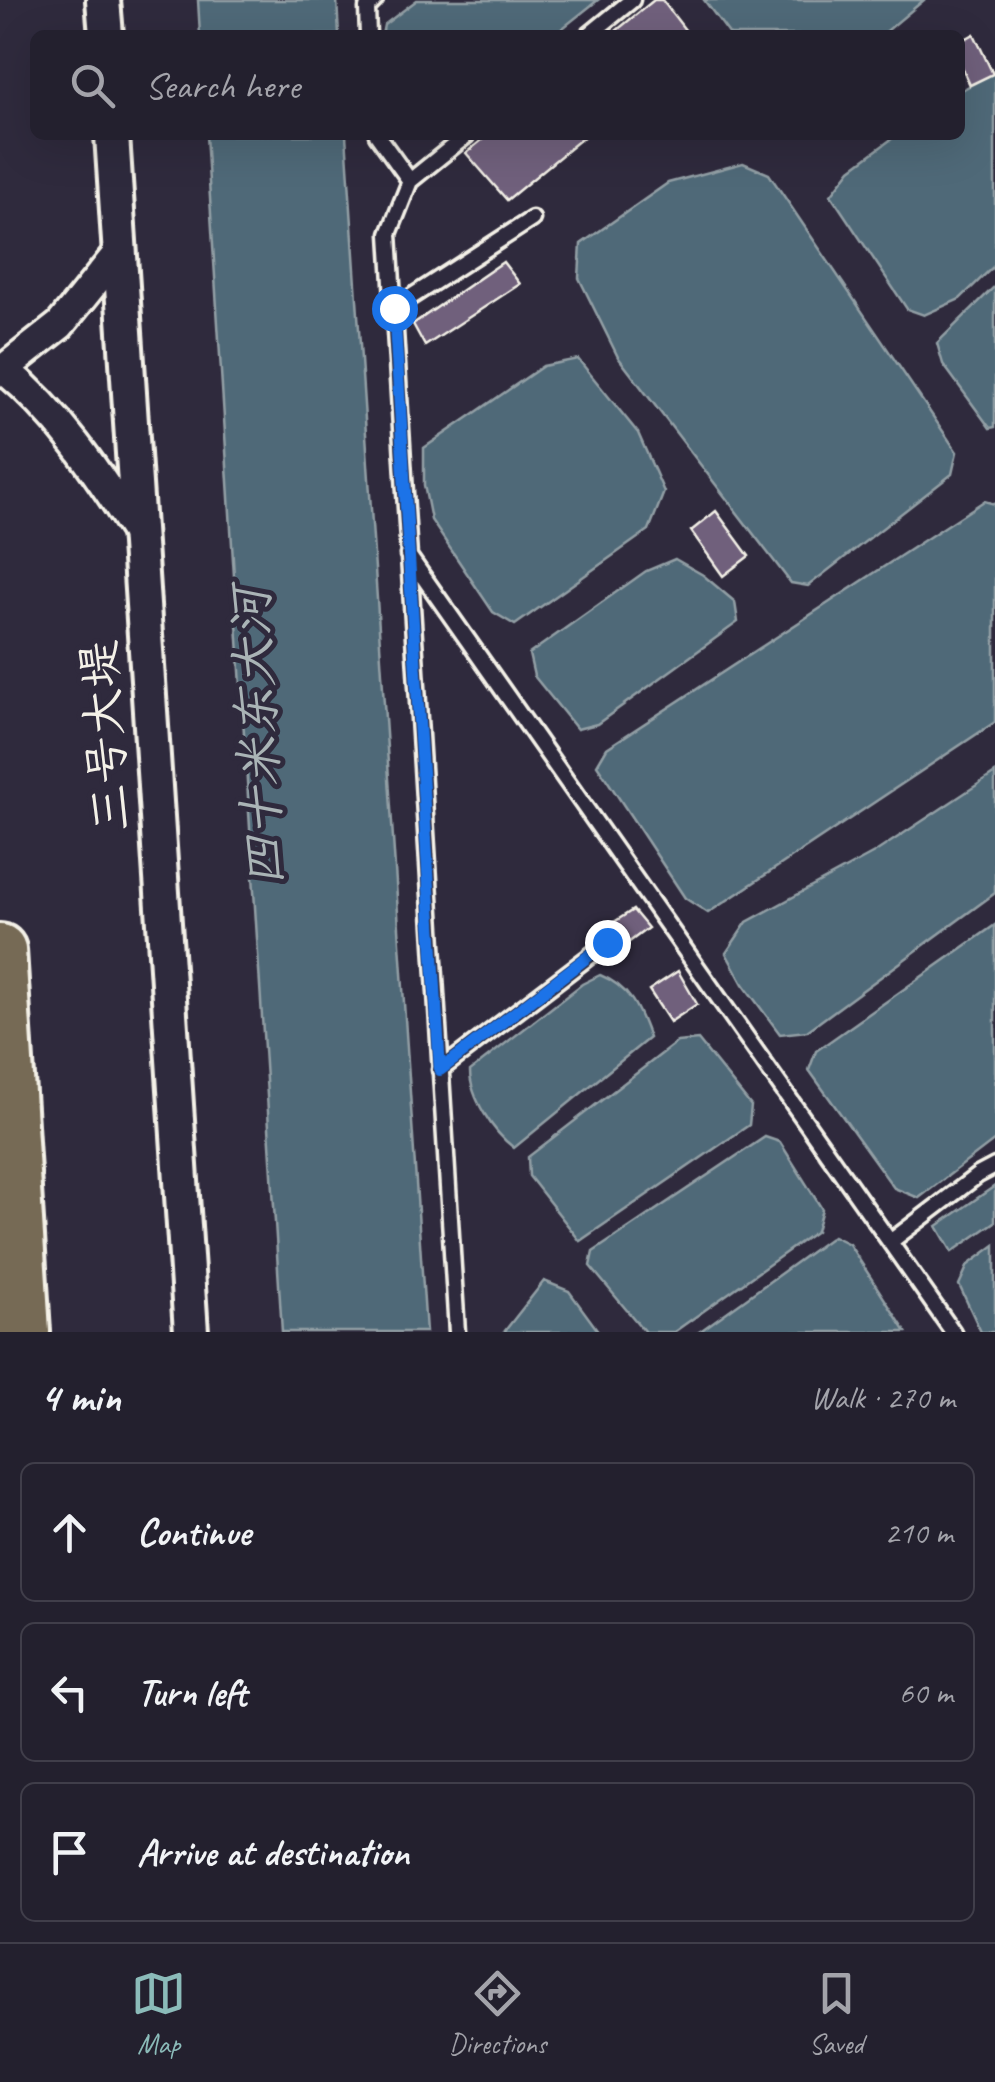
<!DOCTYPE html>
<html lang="en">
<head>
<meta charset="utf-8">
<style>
  body { margin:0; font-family:Caveat,"LXGW WenKai TC",sans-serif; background:#2f2d3a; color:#f1f3f6 }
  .stop { position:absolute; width:30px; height:30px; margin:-22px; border:8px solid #1a73e8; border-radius:50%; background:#fff }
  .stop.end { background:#1a73e8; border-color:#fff; box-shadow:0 2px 10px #0008 }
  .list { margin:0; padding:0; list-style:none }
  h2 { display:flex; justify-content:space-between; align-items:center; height:130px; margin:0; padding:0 40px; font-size:42px }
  h2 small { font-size:32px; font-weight:400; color:#a3a3aa }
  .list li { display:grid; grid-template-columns:65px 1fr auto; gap:30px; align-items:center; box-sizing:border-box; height:140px; margin:0 20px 20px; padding:0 20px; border:2px solid #403e4a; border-radius:15px }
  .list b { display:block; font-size:38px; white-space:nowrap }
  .list em { font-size:32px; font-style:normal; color:#a3a3aa }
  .icon { flex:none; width:55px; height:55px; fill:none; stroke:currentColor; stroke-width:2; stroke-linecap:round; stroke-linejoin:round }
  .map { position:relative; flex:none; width:995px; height:1332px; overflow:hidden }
  .search { position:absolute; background:#23202e; box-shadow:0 10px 40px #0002; left:30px; right:30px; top:30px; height:110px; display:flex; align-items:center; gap:25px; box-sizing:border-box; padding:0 35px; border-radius:15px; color:#a3a3aa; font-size:38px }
  .sheet { height:610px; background:#23202e }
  nav { display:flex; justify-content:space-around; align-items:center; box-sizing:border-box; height:140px; border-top:2px solid #403e4a; background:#23202e; font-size:28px; color:#a3a3aa }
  nav a { display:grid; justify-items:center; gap:5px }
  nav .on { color:#8bbbb9 }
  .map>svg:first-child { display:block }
  .water { fill:#506978; stroke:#929fa5; stroke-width:2.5 }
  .building { fill:#6f607c; stroke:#f4f1e8; stroke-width:2.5 }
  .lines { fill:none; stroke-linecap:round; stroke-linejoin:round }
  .service-casing { stroke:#f4f1e8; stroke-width:21 }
  .minor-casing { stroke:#f4f1e8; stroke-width:35 }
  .tertiary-casing { stroke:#f4f1e8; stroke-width:40 }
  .motorway-casing { stroke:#f4f1e8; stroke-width:58 }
  .service { stroke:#2f2a3d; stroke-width:14 }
  .minor { stroke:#2f2a3d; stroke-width:28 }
  .tertiary { stroke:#2f2a3d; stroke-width:32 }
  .motorway { stroke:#766a55; stroke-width:50 }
  .route { stroke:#1a73e8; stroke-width:12 }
  .labels { text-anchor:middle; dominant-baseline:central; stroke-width:10; stroke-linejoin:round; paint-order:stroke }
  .street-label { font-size:48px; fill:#f4f1e8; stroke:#2f2a3d }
  .water-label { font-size:50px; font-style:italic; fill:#aab4b6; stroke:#2f2a3d }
</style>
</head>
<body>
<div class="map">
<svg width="995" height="1332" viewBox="0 0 995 1332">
  <rect width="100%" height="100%" fill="#2f2a3d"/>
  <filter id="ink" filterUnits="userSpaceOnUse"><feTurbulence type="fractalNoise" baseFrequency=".01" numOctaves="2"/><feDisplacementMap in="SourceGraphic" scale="20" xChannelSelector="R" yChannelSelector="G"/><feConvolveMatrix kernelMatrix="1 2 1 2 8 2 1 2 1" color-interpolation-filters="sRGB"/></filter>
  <g filter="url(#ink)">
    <!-- water -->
    <path class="water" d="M198,0H337L339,35H200Z
      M417,0H598L554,35H382L384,25Z
      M704,0H924L882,35H730Z
      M995,72V265L960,299L924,315L907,309L831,195L851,169L897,135H960V91Z
      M206,135H346L426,1332H282Z
      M743,163L769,174L957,452L952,474L808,586L791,583L618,357L579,278L581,244L668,183Z
      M995,286V427L990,428L943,364L937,343Z
      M578,359L638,433L664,492L649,530L515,625L493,612L431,520L424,485V448L543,366Z
      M984,501L995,504V722L708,913L685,898L597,765L607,748Z
      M675,559L703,575L735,602L738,622L597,724L577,729L534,676L529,654L646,571Z
      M995,773V893L807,1031L780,1034L743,984L726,953L747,922L874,853Z
      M995,925V1140L919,1198L894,1188L809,1070L816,1051Z
      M600,975C630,987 639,1009 649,1038L514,1148C493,1132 470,1097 470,1071L582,984Z
      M698,1040L751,1106L749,1125L580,1241L529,1176L528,1157L677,1042Z
      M765,1137L780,1142L822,1209L816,1231L674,1332H645L590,1266L593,1252Z
      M995,1186V1222L952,1252L937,1226Z
      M833,1236L849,1244L906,1332H699Z
      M995,1245V1332H981L959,1285L968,1265Z
      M544,1281L569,1291L599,1332H504Z"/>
    <!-- building -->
    <path class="building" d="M654,0H662L689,35H611Z
      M974,34L993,74L970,85L960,63V42Z
      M488,135H586L507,200L466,153Z
      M503,262L520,284L425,346L413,324Z
      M716,511L749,556L723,576L691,531Z
      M633,910L648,928L628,943L614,922Z
      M678,971L697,1004L670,1022L649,990Z"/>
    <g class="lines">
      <defs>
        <path id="service" d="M368,35L367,8L375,0
          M589,35L632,0
          M377,135L410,181
          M394,308L532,219
          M408,555L953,1332
          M440,1070L607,943
          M890,1242L978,1175L995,1166
          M457,1332L389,234L410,181L467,135"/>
        <path id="minor" d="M4,369L60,325L118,253
          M0,370L4,369C63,418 98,474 139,537"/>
        <path id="tertiary" d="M103,0L106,35
          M112,135L191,1332"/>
        <path id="motorway" d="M0,950L24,1332"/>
      </defs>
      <!-- service casing -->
      <use href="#service" class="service-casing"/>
      <!-- minor casing -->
      <use href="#minor" class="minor-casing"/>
      <!-- tertiary casing -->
      <use href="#tertiary" class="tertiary-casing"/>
      <!-- motorway casing -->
      <use href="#motorway" class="motorway-casing"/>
      <!-- service -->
      <use href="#service" class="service"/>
      <!-- minor -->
      <use href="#minor" class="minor"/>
      <!-- tertiary -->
      <use href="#tertiary" class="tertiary"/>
      <!-- motorway -->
      <use href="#motorway" class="motorway"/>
    </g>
  </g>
  <g class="lines" filter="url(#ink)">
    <!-- route -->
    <path class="route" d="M394,308L440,1070L607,942"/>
  </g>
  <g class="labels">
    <!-- street labels -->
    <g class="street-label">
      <text transform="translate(105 736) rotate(-94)">三号大堤</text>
    </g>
    <!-- water labels -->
    <g class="water-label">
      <text transform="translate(258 737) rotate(-93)">四十米东大河</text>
    </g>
  </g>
</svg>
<div class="stop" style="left:394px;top:308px"></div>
<div class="stop end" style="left:607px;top:942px"></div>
<div class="search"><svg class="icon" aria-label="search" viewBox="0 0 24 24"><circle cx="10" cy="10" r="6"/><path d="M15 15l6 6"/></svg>Search here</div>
</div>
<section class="sheet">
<h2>4 min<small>Walk · 270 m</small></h2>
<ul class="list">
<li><svg class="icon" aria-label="ahead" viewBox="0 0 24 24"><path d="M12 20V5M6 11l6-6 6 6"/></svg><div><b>Continue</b></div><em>210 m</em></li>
<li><svg class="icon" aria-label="left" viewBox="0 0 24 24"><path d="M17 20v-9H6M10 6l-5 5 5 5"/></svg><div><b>Turn left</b></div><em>60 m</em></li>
<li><svg class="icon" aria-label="arrive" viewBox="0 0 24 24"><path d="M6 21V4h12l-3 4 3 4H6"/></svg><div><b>Arrive at destination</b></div></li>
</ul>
</section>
<nav>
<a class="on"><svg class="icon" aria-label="map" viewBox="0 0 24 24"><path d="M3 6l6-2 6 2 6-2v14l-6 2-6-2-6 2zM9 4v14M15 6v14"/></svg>Map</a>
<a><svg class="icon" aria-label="directions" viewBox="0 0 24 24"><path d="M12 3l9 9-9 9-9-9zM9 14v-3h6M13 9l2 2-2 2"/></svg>Directions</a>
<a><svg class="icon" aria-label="saved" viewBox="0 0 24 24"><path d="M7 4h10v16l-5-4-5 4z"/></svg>Saved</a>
</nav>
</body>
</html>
